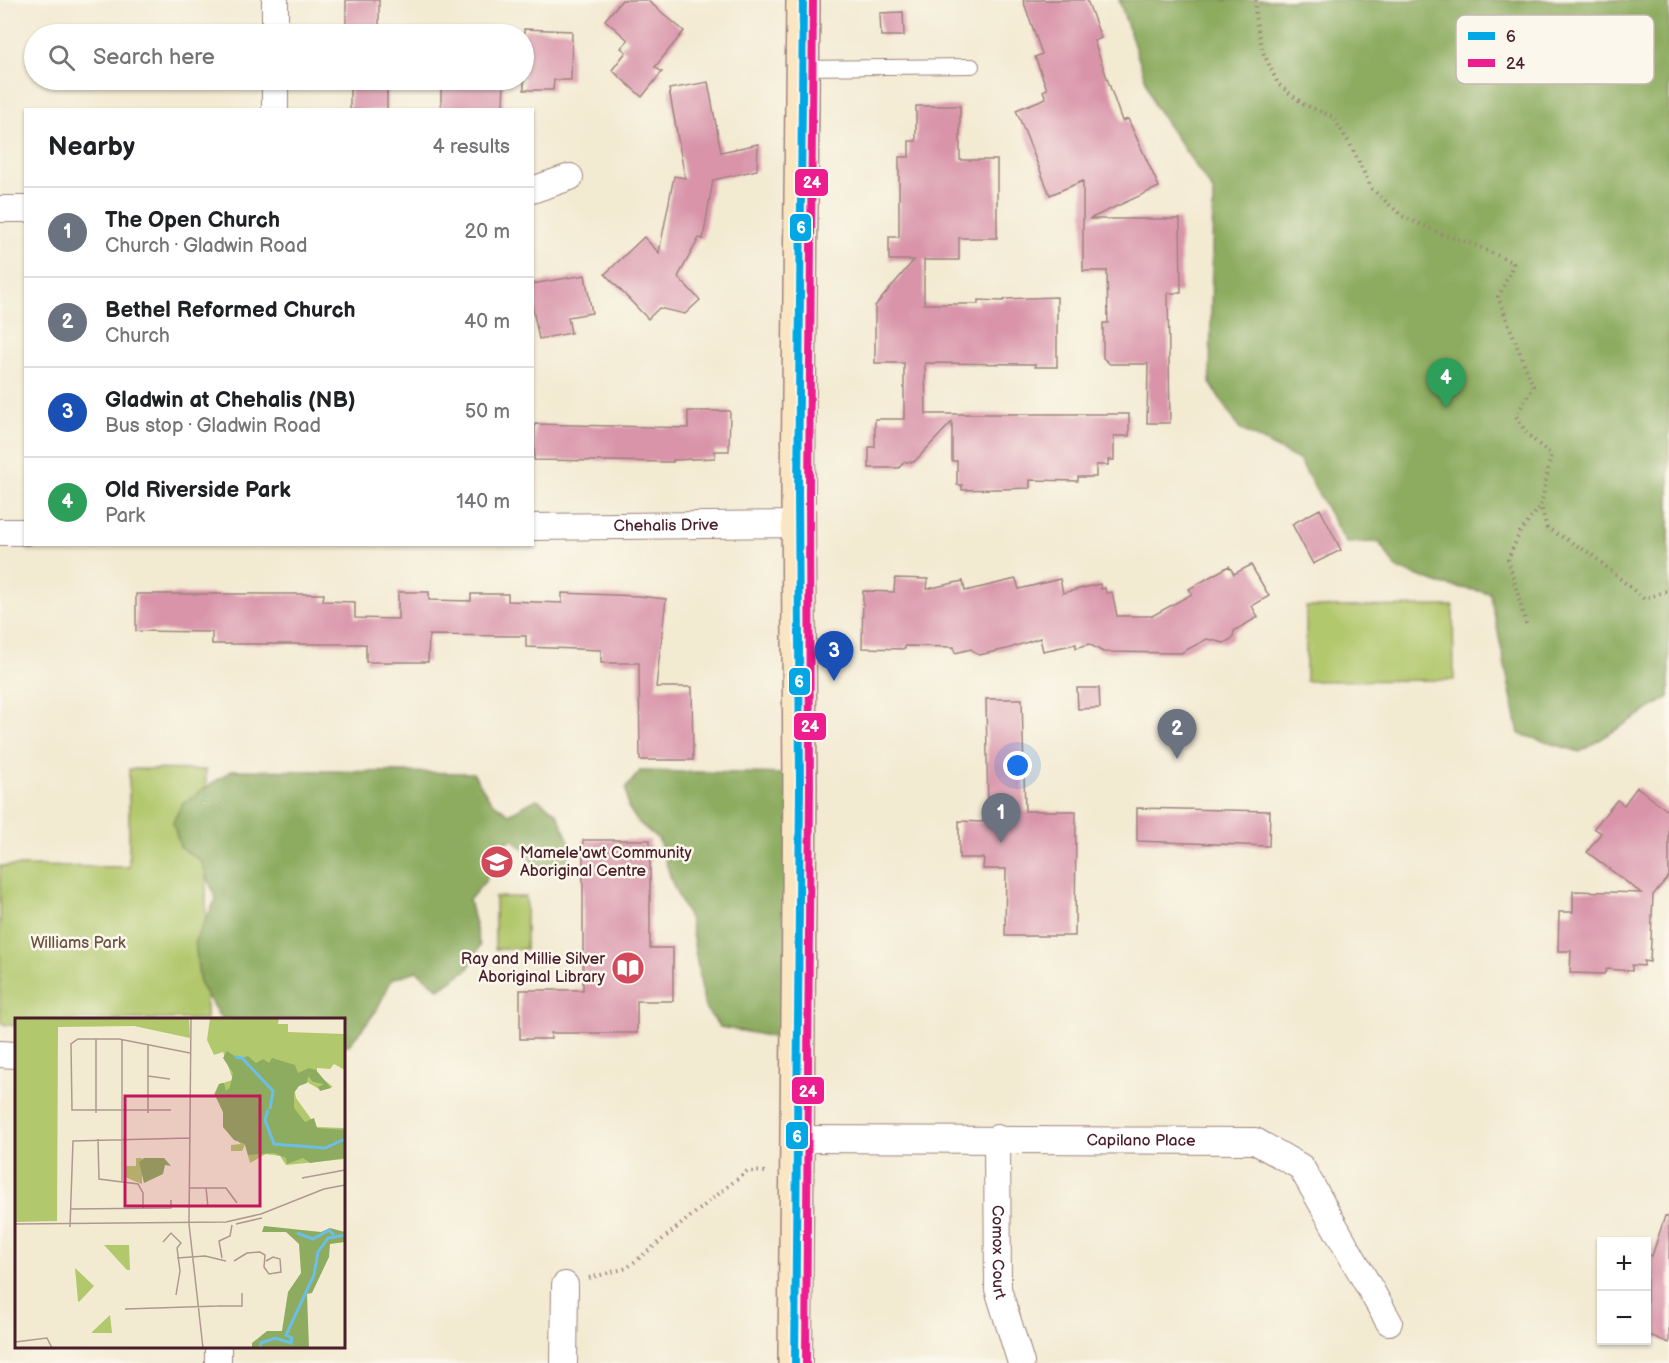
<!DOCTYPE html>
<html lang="en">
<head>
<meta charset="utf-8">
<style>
  body { margin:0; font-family:"Balsamiq Sans",sans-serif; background:#f6f6f6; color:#202124 }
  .controls { position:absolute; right:18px; bottom:18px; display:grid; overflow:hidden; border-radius:0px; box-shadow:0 2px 4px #0004 }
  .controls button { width:54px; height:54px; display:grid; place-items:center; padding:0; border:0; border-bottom:2px solid #e0e0e0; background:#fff; color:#202124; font:30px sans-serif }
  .you { position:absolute; left:1018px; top:766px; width:21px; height:21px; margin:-15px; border:4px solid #fff; border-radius:50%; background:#1a73e8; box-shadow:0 0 0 9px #1a73e833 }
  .badge { display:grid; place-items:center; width:39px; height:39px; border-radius:50%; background:#ea580c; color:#fff; font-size:20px; font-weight:700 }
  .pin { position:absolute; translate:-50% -50px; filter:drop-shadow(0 2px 3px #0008) }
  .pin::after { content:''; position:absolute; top:32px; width:21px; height:18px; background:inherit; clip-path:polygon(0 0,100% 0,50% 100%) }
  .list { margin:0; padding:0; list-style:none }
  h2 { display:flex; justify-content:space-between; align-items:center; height:78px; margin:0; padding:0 24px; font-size:26px }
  h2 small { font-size:20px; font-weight:400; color:#757577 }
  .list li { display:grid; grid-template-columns:39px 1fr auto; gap:18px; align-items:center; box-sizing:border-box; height:90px; padding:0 24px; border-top:2px solid #e0e0e0 }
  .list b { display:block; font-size:22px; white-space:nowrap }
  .list p { margin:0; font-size:20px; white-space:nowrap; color:#757577 }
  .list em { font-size:20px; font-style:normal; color:#757577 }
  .icon { flex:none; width:33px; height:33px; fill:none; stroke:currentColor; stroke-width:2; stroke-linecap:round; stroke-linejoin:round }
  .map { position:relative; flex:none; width:1669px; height:1363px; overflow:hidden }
  .search { position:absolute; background:#fff; box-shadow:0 2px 4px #0004; left:24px; top:24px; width:510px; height:66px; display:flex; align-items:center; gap:15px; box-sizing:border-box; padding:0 21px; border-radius:33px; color:#757577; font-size:22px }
  .panel { position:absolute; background:#fff; box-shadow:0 2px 4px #0004; left:24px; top:108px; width:510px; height:438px; border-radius:0px }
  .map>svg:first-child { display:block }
  .green { fill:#b2c86d; stroke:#7e744c; stroke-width:1.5 }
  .forest { fill:#8dac60; stroke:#6c6646; stroke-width:1.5 }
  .building { fill:#d994aa }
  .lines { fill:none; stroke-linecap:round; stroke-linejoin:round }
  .service-casing { stroke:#9e847e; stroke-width:16 }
  .minor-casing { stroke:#9e847e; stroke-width:28 }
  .secondary-casing { stroke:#9e847e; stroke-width:36 }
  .path { stroke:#9e847e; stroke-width:4; stroke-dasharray:1.5 4.5; stroke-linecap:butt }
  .service { stroke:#fff; stroke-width:14 }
  .minor { stroke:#fff; stroke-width:26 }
  .secondary { stroke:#fbe6c4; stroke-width:33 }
  .bus-1-casing { stroke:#fbf7ec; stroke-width:12 }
  .bus-2-casing { stroke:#fbf7ec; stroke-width:12 }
  .bus-1 { stroke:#04a7e5; stroke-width:8 }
  .bus-2 { stroke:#ed1d8f; stroke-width:8 }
  .labels { text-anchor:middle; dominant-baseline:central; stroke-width:5; stroke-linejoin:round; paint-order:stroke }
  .street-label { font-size:16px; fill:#4a1f2b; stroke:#fbf7ec }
  .poi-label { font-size:16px; fill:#4a1f2b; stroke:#fbf7ec; text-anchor:start }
  .park-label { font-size:16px; fill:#69523f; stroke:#fbf7ec }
  .inset-river { fill:none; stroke:#6abee7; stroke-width:3 }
  .inset-road { fill:none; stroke:#af998f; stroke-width:1.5 }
  .view { fill:#c2185b; fill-opacity:0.15; stroke:#c2185b; stroke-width:3 }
  .inset-edge { fill:none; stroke:#4a1f2b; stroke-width:3 }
  .key { fill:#fbf7ec; stroke:#c6b6b2; stroke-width:1.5 }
  .key-label { font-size:16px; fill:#4a1f2b }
  .line-badge { stroke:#fbf7ec; stroke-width:2 }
  .badge-label { font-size:16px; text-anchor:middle; font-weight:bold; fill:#fff }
</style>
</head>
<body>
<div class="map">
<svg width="1669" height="1363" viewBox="0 0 1669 1363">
  <rect width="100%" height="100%" fill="#fbf7ec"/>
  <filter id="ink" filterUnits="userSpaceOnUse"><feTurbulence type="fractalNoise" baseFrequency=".0167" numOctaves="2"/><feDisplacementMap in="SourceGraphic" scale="12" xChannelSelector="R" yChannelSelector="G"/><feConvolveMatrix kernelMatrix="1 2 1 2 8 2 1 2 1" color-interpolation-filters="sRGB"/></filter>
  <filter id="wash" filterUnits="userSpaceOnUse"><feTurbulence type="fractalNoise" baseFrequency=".008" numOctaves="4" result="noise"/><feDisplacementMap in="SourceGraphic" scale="24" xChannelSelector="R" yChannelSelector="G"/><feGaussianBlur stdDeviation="1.35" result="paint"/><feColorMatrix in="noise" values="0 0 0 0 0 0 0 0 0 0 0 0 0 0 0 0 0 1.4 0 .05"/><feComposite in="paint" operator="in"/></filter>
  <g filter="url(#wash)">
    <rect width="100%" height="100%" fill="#f3ead2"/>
    <!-- green -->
    <path class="green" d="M1453,606L1454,680L1306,681V607Z
      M129,769L206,770V1019L16,1020V1026L3,1024L0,1020V866L129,867Z
      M495,897H526V949H495Z"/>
    <!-- forest -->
    <path class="forest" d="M1119,0H1669V697L1580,752L1519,734L1490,593L1440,584L1396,568L1379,542L1346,543L1299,460L1240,429L1210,383L1213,191L1154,105Z
      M232,770L473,773L490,800L509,814L537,799L557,813L570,844L566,868L535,869L524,849L512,839L491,851L487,879L469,900L480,946L468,969L439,989L417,971L392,979L376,1011L350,1044L344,1046V1020L221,1019L200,984L195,941L216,899L201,861L180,847L173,822L183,803Z
      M640,771L790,774L785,1039L720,1027L705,1008L690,921L673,885L659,840L638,822L628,807L626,788Z"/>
    <g id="blocks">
      <!-- building -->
      <path class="building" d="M346,0H379V34H346Z
        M622,0H647L684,31L655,67L662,72L642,97L612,70L626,52L621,48L628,40L605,20Z
        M1023,0H1087L1101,38L1094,41L1122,121L1128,119L1159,187L1089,219H1180L1181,293H1168L1170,423H1147L1148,364H1110L1103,358V323H1108L1107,271H1083V181L1050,195L1016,110L1046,98L1043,91L1047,89L1035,57L1042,54Z
        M903,12L904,36H881L880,13Z
        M524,29L572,31L571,80H554L553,90H524Z
        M350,80H387V110H350Z
        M441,80H504L503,110L441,108Z
        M708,82L721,152L758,144L757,170L713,180L703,239L699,238L678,277L700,300L685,314L659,308L648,319L605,274L644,237L659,253L674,176L685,178L669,89Z
        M916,106H960V160H997V238H959V260H924V304H978V300L1003,301L1005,299L1057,297V367H1035V364L925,363L926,414H1129V436H1114V460H1108V465H1096V477H1078V481L1030,480V488L962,490V485H957V461H952V422L914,462H904L899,468H869V447H875V419H904V363H875V306L914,260H889V237H899V157H909V141H916Z
        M585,275L592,313L568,317L571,333L539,339L532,305V284Z
        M688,411H730L729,451H715V458L673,460V462L534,460L535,424L688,428Z
        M1320,509L1341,550L1313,564L1292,524Z
        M1251,565L1269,596L1252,606L1258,617L1234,631L1233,638L1224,643L1207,639L1181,653L1103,652L1089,644L1076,648V644L1043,651L1040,638L1007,649L979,655L971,649L955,653L954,647L905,646V649L862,648L863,591L894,592L895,578L928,579L927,589L963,581L965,591L1016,579L1019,589L1060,579L1063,593L1100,584L1101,589L1105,588L1106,593L1112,592L1117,616H1152L1192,594L1189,589L1229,566L1234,574Z
        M398,592H429V600L471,601V594H508V601L562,603V593L638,596L666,599L656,687H692L693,760H640L639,663H601V650L526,647V636L429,635L428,662H366V644H212V632L136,631V594H324L323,601L355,602V618L398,619Z
        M1077,688H1099L1100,708L1078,709Z
        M986,699H1022L1025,811H1076L1075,936H1005L1006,869H983L984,858H959V821L983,822V811H988Z
        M1637,787L1669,812V876L1653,895L1650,962L1644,961V966L1632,965V971L1607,969L1604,974L1570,973L1571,951H1558L1559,912H1573V891L1641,893L1587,852L1601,833L1594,828L1617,800L1624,805Z
        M1137,808L1270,811L1269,846L1137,841Z
        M583,840H650V948H673V1001H637V1033H551V1039H520V990H583Z
        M1665,1216L1669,1217V1343L1647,1334V1255L1652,1256Z"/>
    </g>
  </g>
  <g filter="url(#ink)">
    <use href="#blocks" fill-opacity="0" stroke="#9e847e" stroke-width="1.5"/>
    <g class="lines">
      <defs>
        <path id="service" d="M802,68L972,66"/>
        <g id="minor">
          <path d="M275,34V0"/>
          <path d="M275,110V80"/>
          <path d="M532,190L570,177"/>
          <path d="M0,209H26"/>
          <path id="s1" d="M532,527L798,524"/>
          <path d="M0,532H26"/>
          <path d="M0,1054L16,1055"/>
          <path id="s2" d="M997,1138L998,1289L1021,1363"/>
          <path id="s3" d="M796,1139L1255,1141L1301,1167L1389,1322"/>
          <path d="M218,1363V1346"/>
          <path d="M564,1363L565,1285"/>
        </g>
        <path id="secondary" d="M795,1363L800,786L798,493L803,0"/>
      </defs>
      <!-- service casing -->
      <use href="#service" class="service-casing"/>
      <!-- minor casing -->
      <use href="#minor" class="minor-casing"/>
      <!-- secondary casing -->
      <use href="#secondary" class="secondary-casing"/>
      <!-- path -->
      <path class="path" d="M1256,0L1255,16L1263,52L1278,84L1303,104L1333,117L1350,144L1372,189L1402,216L1444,235L1473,244L1513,263L1510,273L1498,297L1533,386L1516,416L1527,434L1551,455L1541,506L1547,528L1591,554L1644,599L1669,590
        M1526,624L1508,559L1520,532L1540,507
        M589,1278L627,1268L747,1171L767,1172"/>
      <!-- service -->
      <use href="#service" class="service"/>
      <!-- minor -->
      <use href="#minor" class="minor"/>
      <!-- secondary -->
      <use href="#secondary" class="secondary"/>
      <defs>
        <path id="bus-1" d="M795,1363L800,786L798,493L803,0"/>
        <path id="bus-2" d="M806,1363L810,786L809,493L813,0"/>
      </defs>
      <!-- bus-1 casing -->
      <use href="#bus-1" class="bus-1-casing"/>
      <!-- bus-2 casing -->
      <use href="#bus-2" class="bus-2-casing"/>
      <!-- bus-1 -->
      <use href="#bus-1" class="bus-1"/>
      <!-- bus-2 -->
      <use href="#bus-2" class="bus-2"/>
    </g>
  </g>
  <!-- icons -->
  <defs>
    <symbol id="school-disc" viewBox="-11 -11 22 22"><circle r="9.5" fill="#d1495b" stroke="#fbf7ec"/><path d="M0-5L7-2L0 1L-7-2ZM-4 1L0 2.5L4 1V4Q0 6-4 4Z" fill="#fff"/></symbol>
    <symbol id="library-disc" viewBox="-11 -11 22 22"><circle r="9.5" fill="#d1495b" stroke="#fbf7ec"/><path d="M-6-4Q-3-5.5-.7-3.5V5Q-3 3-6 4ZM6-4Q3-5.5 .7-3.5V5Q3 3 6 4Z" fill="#fff"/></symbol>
  </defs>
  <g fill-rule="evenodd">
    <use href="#school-disc" x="478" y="843" width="38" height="38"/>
    <use href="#library-disc" x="609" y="949" width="38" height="38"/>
  </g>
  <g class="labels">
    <!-- street labels -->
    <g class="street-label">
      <text stroke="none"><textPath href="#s1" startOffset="134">Chehalis Drive</textPath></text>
      <text stroke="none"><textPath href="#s3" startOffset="345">Capilano Place</textPath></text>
      <text stroke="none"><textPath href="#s2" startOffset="114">Comox Court</textPath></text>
    </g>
    <!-- poi labels -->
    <g class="poi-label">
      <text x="520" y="853">Mamele'awt Community<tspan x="520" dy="18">Aboriginal Centre</tspan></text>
      <text x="605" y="959" text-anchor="end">Ray and Millie Silver<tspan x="605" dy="18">Aboriginal Library</tspan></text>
    </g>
    <!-- park labels -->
    <g class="park-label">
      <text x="78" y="943">Williams Park</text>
    </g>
  </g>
  <!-- overview -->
  <g transform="translate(15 1018)">
    <rect width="330" height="330" fill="#f3ead2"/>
    <path d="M0,0H174L175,20L119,8L43,9L42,203L0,204ZM195,0H264L263,6H273V14L330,16V52L319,46L315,51L302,50V56L318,69L304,71L292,64L279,68L281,80L302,109L330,110V141L271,147L265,138L251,136L235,145L230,127L227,133H216V127L226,126L208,109V94L199,76L204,66L218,62L208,34L199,37L192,22ZM121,140H127V166L110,159V148H121ZM89,227H114L115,252H112ZM60,250L79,268L64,284L63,283ZM95,297L97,315H77V314Z" fill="#b2c86d"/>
    <path d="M212,33L224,41L233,38L241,45L248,41L254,45L257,40L280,47L283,55L294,50L301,52L316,70L305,73L303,69L309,66L298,64L293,58L292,65L284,68L279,75V90L290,104L299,100L302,110L330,112V140L295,145L288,140L272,146L271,140L259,135L233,137L230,126L219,122L208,109V94L200,76L204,66L209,65L211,73L215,69L218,55L208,40ZM129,140H149L156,148L150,147L148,156L129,165L124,144ZM249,208L306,214L315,210L330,214V224L315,226L314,239L297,275L292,276L294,330H237V325L252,313H267L273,274L286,255L284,226L271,214H247Z" fill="#8dac60"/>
    <path class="inset-river" d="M220,39L227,40L258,73L255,91M253,92L250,102L259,126L310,130L330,121M282,215L298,221L314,212L319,217M245,330L246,325L260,320L276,325L277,320L271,317L299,257L303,234L313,220L330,217"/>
    <path class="inset-road" d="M176,0L174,206L188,330M81,21V95M107,22V163M133,58L155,61M156,92H57L56,26L63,21H104L175,35M133,95V27M83,121L84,161L123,166L128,175V190M287,160L330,152M175,170H211L222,185M191,170L193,189M55,191L156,190V182M0,206L211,204L246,196L309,171L330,167M221,206L247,200M55,209L58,123L175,120M148,224L156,215L166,225L162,230L165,253L161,277M162,240L190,238L211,243M207,240L204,223L215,218L217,207M219,243L232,235L245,234L250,237L249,249L254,256L266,254L265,241L258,239L251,243M202,288H227V275M110,291L203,288M0,324L32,320L37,330"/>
    <path class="view" d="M110,78H245V188H110Z"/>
    <rect width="330" height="330" class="inset-edge"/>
  </g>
  <!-- legend -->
  <rect x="1456" y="15" width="198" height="69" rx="9" class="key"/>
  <rect x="1468" y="32" width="27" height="8" fill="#04a7e5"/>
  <rect x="1468" y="59" width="27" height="8" fill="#ed1d8f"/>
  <g class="key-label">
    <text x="1506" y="42">6</text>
    <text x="1506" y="69">24</text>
  </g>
  <g class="line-badge">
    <rect x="794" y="168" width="35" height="29" rx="6" fill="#ed1d8f"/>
    <rect x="789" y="213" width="23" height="29" rx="6" fill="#04a7e5"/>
    <rect x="788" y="667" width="23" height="29" rx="6" fill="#04a7e5"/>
    <rect x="793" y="712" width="34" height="29" rx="6" fill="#ed1d8f"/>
    <rect x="791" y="1076" width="34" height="29" rx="6" fill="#ed1d8f"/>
    <rect x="785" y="1121" width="24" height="29" rx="6" fill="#04a7e5"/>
  </g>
  <g class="badge-label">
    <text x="812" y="188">24</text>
    <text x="801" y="233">6</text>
    <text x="799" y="687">6</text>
    <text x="810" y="732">24</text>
    <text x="808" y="1097">24</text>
    <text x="797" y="1142">6</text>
  </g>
</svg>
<div class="controls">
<button>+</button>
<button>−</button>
</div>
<div class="you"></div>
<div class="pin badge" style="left:1001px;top:843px;background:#6b7280">1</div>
<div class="pin badge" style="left:1177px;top:759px;background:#6b7280">2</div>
<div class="pin badge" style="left:834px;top:681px;background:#1a4fb4">3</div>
<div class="pin badge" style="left:1446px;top:408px;background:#2e9e5b">4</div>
<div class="search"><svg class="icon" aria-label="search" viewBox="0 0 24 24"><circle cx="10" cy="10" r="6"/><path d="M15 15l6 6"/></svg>Search here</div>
<section class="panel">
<h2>Nearby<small>4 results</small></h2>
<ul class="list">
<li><span class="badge" style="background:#6b7280">1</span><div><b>The Open Church</b><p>Church · Gladwin Road</p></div><em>20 m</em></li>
<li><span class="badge" style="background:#6b7280">2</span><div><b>Bethel Reformed Church</b><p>Church</p></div><em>40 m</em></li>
<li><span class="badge" style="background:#1a4fb4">3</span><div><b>Gladwin at Chehalis (NB)</b><p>Bus stop · Gladwin Road</p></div><em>50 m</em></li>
<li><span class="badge" style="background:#2e9e5b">4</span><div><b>Old Riverside Park</b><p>Park</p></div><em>140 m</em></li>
</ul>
</section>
</div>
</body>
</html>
